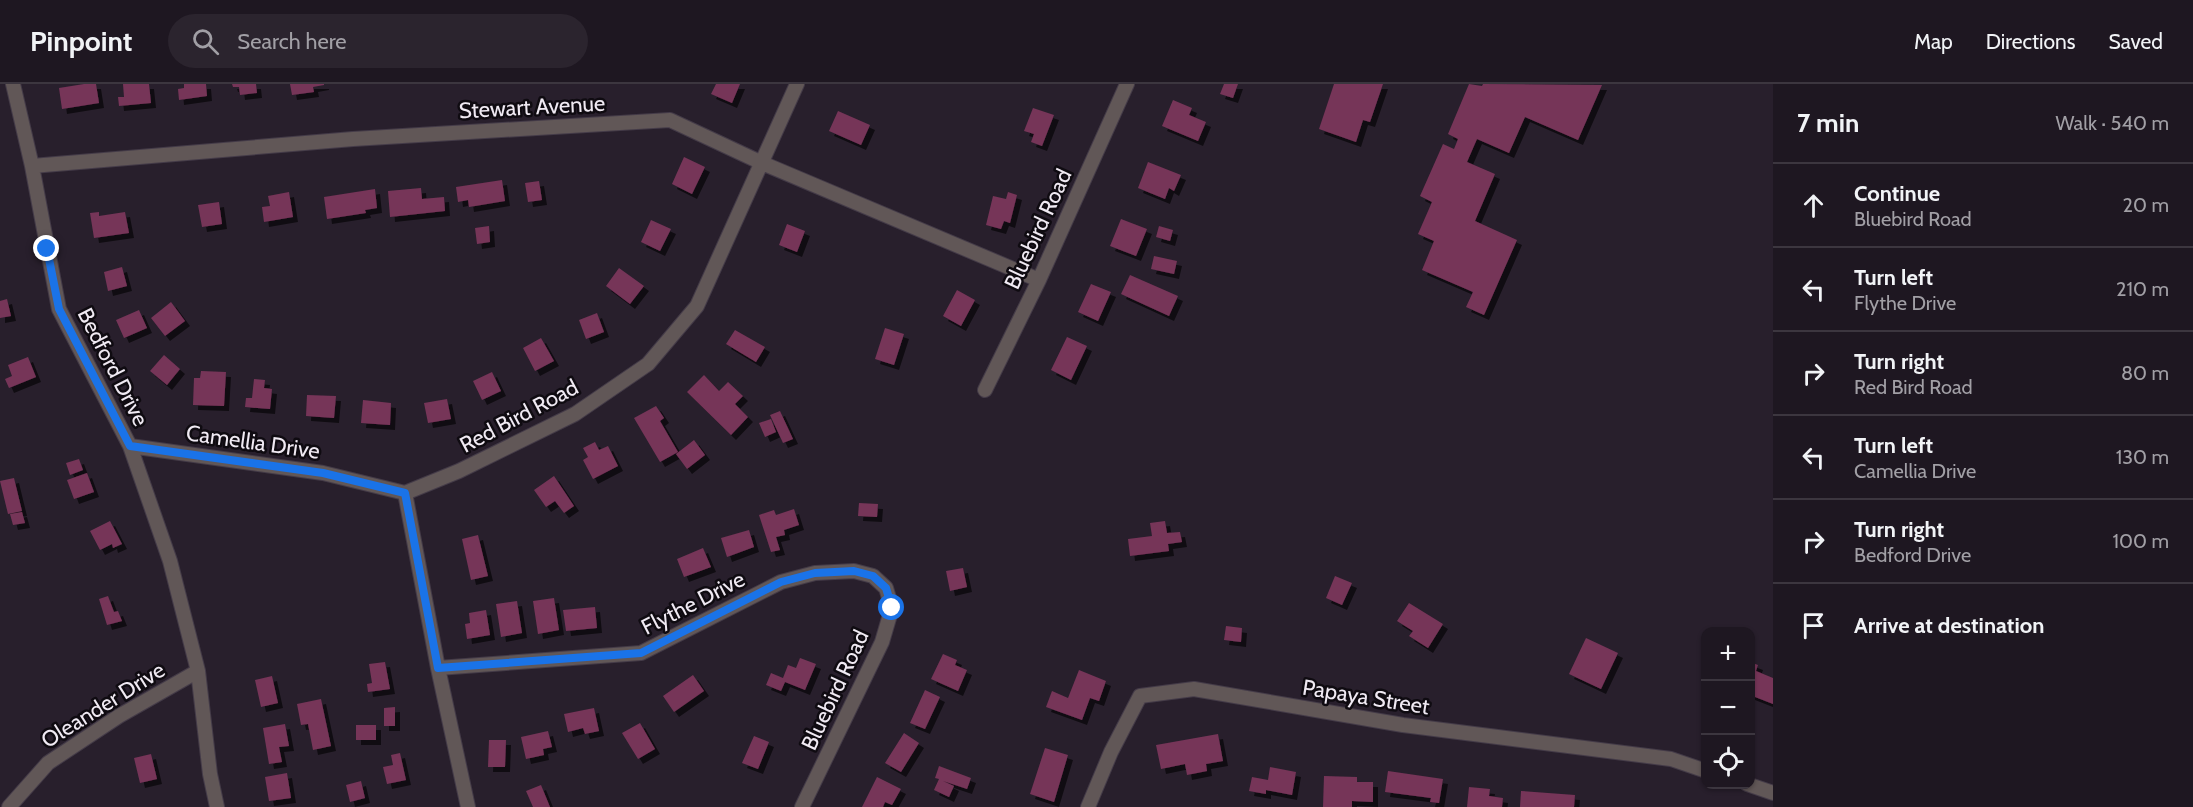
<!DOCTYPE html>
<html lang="en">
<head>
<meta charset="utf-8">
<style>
  body { margin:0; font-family:Cabin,sans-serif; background:#2b242e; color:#f1f3f6 }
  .controls { position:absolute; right:18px; bottom:18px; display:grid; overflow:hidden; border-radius:12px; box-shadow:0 2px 4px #0004 }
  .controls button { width:54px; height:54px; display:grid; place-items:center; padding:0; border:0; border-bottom:2px solid #3c363f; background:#1e1721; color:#f1f3f6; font:30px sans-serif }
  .stop { position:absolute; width:18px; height:18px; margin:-14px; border:4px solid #1a73e8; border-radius:50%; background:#fff }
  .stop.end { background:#1a73e8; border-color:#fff; box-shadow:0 2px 6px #0008 }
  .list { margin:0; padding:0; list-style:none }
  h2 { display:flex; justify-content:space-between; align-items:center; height:78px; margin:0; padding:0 24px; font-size:26px }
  h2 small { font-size:20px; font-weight:400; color:#a19fa5 }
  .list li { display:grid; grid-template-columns:39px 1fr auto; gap:18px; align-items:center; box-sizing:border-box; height:84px; padding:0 24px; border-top:2px solid #3c363f }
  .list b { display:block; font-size:22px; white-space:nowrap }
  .list p { margin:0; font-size:20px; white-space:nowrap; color:#a19fa5 }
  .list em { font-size:20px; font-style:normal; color:#a19fa5 }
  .icon { flex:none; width:33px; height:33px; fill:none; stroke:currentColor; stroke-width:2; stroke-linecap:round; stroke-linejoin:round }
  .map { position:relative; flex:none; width:1773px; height:723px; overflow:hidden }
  header { display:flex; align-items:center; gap:36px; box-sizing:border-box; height:84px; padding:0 30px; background:#1e1721; border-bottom:2px solid #3c363f }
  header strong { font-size:28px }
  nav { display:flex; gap:33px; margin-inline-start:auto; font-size:21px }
  .search { width:420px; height:54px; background:#2b242e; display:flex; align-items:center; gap:15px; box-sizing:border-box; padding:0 21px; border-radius:33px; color:#a19fa5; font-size:22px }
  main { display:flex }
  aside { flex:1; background:#1e1721 }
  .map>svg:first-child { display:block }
  .building { fill:#763458; filter:url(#shadow) }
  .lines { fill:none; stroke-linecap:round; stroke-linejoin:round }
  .minor-casing { stroke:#443b48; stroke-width:16 }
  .minor { stroke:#615757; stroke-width:14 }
  .route { stroke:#1a73e8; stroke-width:8 }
  .labels { text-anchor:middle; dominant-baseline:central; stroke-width:5; stroke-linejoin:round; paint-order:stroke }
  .street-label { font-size:22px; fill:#f0eaf3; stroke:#0f0b11 }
</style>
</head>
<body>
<header>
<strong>Pinpoint</strong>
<div class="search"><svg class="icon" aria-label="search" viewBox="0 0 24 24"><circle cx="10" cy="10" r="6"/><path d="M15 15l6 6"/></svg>Search here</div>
<nav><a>Map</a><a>Directions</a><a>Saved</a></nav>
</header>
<main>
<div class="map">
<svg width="1773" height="723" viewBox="0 0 1773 723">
  <defs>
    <filter id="shadow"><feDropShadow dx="5" dy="5" stdDeviation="0" flood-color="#0009"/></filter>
  </defs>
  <rect width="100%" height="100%" fill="#281f2c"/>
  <!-- building -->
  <path class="building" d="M84,0H96L99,19L62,25L59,4Z
    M123,0H149L151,19L119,22L118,13H124Z
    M184,0H206L207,12L179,16L178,5L184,4Z
    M232,0H256L257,9L240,11L239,3H233Z
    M290,0H324V1L313,3L314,8L292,11Z
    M716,0H740L732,19L711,10Z
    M1224,0H1238L1233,14L1220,10Z
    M1334,0H1383L1370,38L1363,36L1356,58L1319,45Z
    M1469,0L1482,2L1483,0L1602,1L1578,56L1525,33L1509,69L1477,55L1467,78L1495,90L1475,137L1517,156L1484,231L1466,223L1473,208L1422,186L1434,157L1418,150L1432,118L1420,112L1443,60L1454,65L1458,55L1448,50Z
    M1173,16L1192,24L1189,31L1206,38L1198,57L1162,42Z
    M1033,24L1054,31L1042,62L1031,58L1034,50L1024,47Z
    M838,27L870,41L861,61L829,47Z
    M684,73L705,83L692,110L672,100Z
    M1148,78L1181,91L1174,107L1169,104L1165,115L1138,104Z
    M502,96L505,117L469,123L468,116L458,118L456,103Z
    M539,97L542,116L528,118L525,99Z
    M421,104L422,115L444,113L445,127L390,133L388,107Z
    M375,105L377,124L365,126L366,129L327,135L324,113Z
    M289,108L293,133L264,138L262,123L270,122L268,112Z
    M1008,108L1017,111L1010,139L1004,137L1001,145L986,141L993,112L1006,115Z
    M219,118L222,140L202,143L198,121Z
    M99,128V132L125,128L129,149L94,154L90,129Z
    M1121,135L1147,145L1136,172L1110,162Z
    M651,136L671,145L660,167L641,158Z
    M787,140L805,147L797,168L779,161Z
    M489,142L490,158L477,160L475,144Z
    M1159,142L1173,146L1170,157L1156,153Z
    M1154,172L1177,177L1174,190L1151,185Z
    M122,183L127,202L108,207L104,188Z
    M619,184L644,202L630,220L606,202Z
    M1130,191L1178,212L1169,232L1121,210Z
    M1091,200L1111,208L1098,237L1078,228Z
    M957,206L975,216L961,242L943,232Z
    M7,215L11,232L0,234V217Z
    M171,218L185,237L165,252L151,234Z
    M139,226L147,244L124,254L116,236Z
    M597,229L604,248L586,255L579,236Z
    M885,244L904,250L894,281L875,275Z
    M735,246L765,263L756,278L726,260Z
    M1067,253L1087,262L1071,296L1051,286Z
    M541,254L554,277L535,287L523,264Z
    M164,271L180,285L167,301L150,287Z
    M28,273L36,293L9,304L5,295L12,292L8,281Z
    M201,287L226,288L224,322L193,321L194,294H200Z
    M492,288L501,307L482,316L473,297Z
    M704,291L719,307L728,298L743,312L735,320L748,333L731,351L687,308Z
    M254,295L265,296L264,304L272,305L270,325L245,323L246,314H252Z
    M307,311L336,312L334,334L306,332Z
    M447,315L451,335L428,339L424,319Z
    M363,316L391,319L390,341L361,339Z
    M656,322L664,334L660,337L678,368L660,378L634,334Z
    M780,327L793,355L783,359L770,331Z
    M771,335L776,348L765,353L759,339Z
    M694,356L705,371L687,385L676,370Z
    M595,358L599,366L608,362L618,382L593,395L583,376L588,373L583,364Z
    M79,375L83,386L70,391L66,379Z
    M87,389L94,408L74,415L67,396Z
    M554,392L574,422L564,429L555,417L546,423L534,406Z
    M14,394L22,427L8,430L0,397Z
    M859,419L878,420L877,433L858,432Z
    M794,425L799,441L784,446L785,451L776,453L780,466L771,468L759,431L774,426L776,431Z
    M22,428L25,439L13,441L10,430Z
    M110,437L122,460L113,464L112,460L100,466L90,447Z
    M1165,437L1167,449L1180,448L1182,458L1168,460L1169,467L1130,472L1128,455L1152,452L1150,439Z
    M749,446L754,463L727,473L721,454Z
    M478,451L488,492L471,496L462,455Z
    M703,464L711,483L684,493L677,475Z
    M963,484L967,503L950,507L946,487Z
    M1335,492L1352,499L1342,521L1326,514Z
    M108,512L114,528L118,527L122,537L107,541L99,515Z
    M554,514L559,546L538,550L533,517Z
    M517,517L522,549L501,553L496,520Z
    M1409,519L1443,540L1428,564L1409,552L1413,547L1397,537Z
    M595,523L597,544L566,547L563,526Z
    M486,526L490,551L467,555L465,540L470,539L469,529Z
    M1226,542L1242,544L1241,558L1224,556Z
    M1586,554L1618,569L1601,605L1569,590Z
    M943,570L957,576L955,581L967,586L958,607L931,595Z
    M800,574L816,580L805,606L785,598L781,607L766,601L771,589L783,594L788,581L796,584Z
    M385,578L390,605L368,608L367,600L372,599L369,580Z
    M1750,578L1758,581L1756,587L1773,594V620L1750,611Z
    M1079,586L1106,597L1099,617L1090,614L1082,636L1046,623L1052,607L1068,614Z
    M693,591L704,607L674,628L663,612Z
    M272,592L278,619L261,623L255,596Z
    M925,606L940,613L925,645L910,639Z
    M321,615L331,662L313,666L308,640L301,641L297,620Z
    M395,623V642H384V624Z
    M594,624L599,647L585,650L583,644L568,648L564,630Z
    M640,639L655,665L638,675L622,649Z
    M285,640L289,662L279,663L282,678L269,680L263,644Z
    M356,641H376V656H356Z
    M548,647L552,663L543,665L544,671L526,675L521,653Z
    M904,649L919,659L901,688L885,679Z
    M1218,650L1223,677L1206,680L1207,687L1187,691L1185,680L1161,685L1156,661Z
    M754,652L769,658L758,685L742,679Z
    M489,656H506L505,683H488Z
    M1045,664L1068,671L1054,718L1030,710Z
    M400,669L406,696L387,700L383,683L393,681L391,671Z
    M151,670L157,695L140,699L134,674Z
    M939,682L971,694L967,705L943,697L954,702L949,713L934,706L939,695L935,694Z
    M1270,683L1296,688L1292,711L1266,706V710L1249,707L1252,693L1268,696Z
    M1388,687L1443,695L1439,719L1430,718L1431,714L1385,708Z
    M287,689L291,714L269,717L265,693Z
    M1324,692L1357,693V698H1373V718L1352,717V723H1323Z
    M877,693L901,705L892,721L885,718L883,723H862Z
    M361,697L365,714L350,718L346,701Z
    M541,701L550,723H533L526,707Z
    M1469,703L1490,705L1489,712L1503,714L1502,723H1467Z
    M1521,707L1575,711L1574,723H1520Z"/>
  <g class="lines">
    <defs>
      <path id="minor" d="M13,0L32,82L59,225L130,362L170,477L198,587L210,690L217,723
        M32,82L353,55L670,36L762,79L1039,196
        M985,306L1039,196L1127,0
        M130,362L323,389L405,409
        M405,409L459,387L575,330L648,280L697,222L797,0
        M405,409L438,584L468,723
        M438,584L641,569L781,498L815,489L854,487L873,492L886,504L892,524L882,558L802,723
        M1747,700L1773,709
        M9,723L48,679L119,632L198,587
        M1088,723L1111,668L1140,612L1194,605L1403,641L1671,675L1706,687"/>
    </defs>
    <!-- minor casing -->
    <use href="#minor" class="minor-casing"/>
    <!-- minor -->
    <use href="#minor" class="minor"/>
  </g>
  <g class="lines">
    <!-- route -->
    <path class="route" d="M47,165L59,225L130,362L323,389L405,409L438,584L641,569L781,498L815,489L854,487L873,492L886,504L892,524"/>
  </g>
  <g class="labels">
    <!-- street labels -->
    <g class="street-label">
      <text transform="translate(532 23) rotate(-3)">Stewart Avenue</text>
      <text transform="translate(1038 145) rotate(-65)">Bluebird Road</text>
      <text transform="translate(113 283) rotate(63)">Bedford Drive</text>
      <text transform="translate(519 332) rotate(-28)">Red Bird Road</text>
      <text transform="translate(253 358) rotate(8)">Camellia Drive</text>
      <text transform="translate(693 519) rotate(-27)">Flythe Drive</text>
      <text transform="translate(835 606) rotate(-65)">Bluebird Road</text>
      <text transform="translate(1366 613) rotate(9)">Papaya Street</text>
      <text transform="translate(103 621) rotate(-32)">Oleander Drive</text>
    </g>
  </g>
</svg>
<div class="controls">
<button>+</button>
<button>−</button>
<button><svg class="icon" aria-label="locate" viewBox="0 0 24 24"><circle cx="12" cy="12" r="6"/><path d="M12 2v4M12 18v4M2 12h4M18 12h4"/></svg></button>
</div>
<div class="stop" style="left:892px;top:524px"></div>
<div class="stop end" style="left:47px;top:165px"></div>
</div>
<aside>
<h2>7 min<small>Walk · 540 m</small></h2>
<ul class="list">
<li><svg class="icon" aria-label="ahead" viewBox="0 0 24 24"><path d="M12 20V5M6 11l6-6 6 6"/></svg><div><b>Continue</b><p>Bluebird Road</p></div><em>20 m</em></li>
<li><svg class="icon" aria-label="left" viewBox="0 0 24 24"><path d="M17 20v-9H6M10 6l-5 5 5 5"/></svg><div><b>Turn left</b><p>Flythe Drive</p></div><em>210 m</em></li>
<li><svg class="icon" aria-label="right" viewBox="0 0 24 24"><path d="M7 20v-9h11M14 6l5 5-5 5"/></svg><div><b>Turn right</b><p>Red Bird Road</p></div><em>80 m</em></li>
<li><svg class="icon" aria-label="left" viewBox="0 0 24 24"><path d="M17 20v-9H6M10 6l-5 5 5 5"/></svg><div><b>Turn left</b><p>Camellia Drive</p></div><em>130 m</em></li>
<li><svg class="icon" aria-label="right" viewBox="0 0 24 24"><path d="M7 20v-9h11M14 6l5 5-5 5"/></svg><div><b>Turn right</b><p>Bedford Drive</p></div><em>100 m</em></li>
<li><svg class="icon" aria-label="arrive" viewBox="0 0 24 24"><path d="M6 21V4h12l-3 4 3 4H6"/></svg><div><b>Arrive at destination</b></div></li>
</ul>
</aside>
</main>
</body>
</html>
